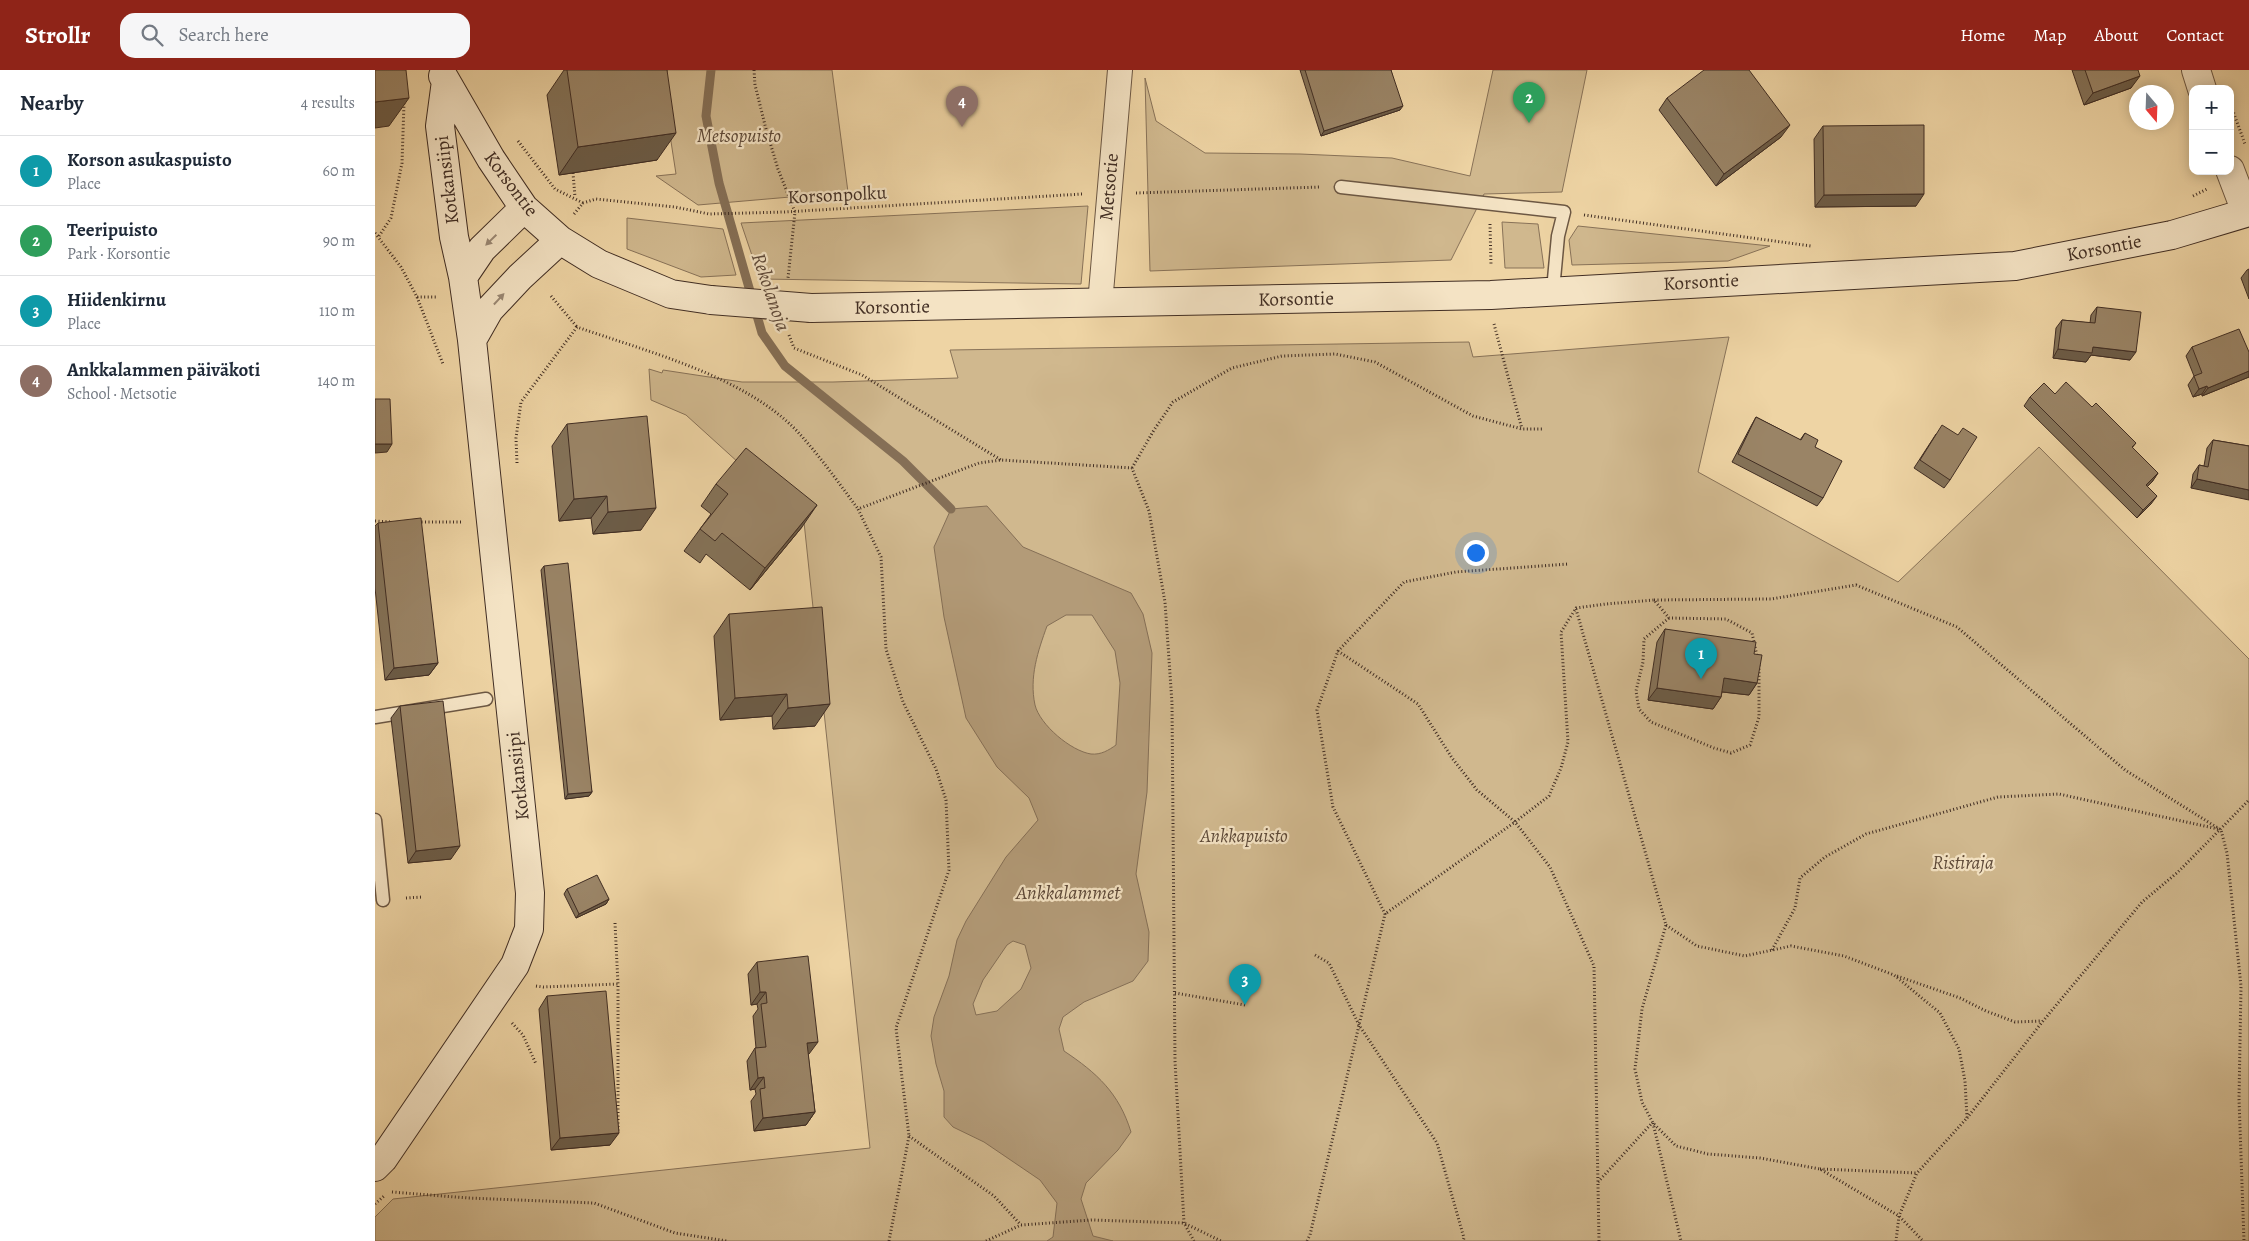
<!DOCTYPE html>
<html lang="en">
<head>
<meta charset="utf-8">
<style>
  body { margin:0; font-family:Alegreya,serif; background:#f6f6f7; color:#1f2937 }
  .controls { position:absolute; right:15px; top:15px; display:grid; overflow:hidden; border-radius:10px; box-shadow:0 2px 12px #0003 }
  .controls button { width:45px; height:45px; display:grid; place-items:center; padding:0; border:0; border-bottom:1px solid #e0e1e3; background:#fff; color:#1f2937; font:25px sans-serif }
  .compass { position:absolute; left:1754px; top:15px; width:45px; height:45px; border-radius:50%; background:#fff; box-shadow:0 2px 12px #0003; rotate:161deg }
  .you { position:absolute; left:1100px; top:482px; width:18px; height:18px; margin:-12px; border:4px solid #fff; border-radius:50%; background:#1a73e8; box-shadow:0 0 0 8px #1a73e833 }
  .badge { display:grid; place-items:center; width:32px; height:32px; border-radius:50%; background:#8f2418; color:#fff; font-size:16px; font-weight:700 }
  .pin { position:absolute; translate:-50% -41px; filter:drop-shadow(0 1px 2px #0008) }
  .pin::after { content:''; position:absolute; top:26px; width:18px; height:15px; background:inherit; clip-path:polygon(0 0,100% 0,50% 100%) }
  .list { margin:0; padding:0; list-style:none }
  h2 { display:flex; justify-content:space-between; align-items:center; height:65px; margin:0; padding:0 20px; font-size:21px }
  h2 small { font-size:16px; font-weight:400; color:#747a83 }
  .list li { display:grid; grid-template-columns:32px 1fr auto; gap:15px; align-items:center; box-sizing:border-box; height:70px; padding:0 20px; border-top:1px solid #e0e1e3 }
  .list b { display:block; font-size:19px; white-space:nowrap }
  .list p { margin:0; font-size:16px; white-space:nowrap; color:#747a83 }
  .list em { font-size:16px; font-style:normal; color:#747a83 }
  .icon { flex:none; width:28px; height:28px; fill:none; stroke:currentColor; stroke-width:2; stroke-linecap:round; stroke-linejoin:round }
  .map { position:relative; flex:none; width:1874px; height:1171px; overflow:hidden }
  header { display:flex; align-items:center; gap:30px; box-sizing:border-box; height:70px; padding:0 25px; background:#8f2418; color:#fff }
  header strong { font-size:24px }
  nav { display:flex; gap:28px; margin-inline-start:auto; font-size:18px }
  .search { width:350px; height:45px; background:#f6f6f7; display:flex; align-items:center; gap:12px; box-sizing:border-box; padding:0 18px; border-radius:15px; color:#747a83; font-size:19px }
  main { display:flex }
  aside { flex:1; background:#fff }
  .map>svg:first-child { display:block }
  .green { fill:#d0b88e; stroke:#887258 }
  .water { fill:#b39b78; stroke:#856f56; fill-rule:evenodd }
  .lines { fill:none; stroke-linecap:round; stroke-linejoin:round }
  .stream { stroke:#856f56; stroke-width:9 }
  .service-casing { stroke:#6c5743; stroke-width:15 }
  .minor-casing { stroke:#6c5743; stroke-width:26 }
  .tertiary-casing { stroke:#6c5743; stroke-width:30 }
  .secondary-casing { stroke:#402d23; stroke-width:30 }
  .path { stroke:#402d23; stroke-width:3; stroke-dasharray:1 2.5; stroke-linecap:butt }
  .service { stroke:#f4e3c4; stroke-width:12 }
  .minor { stroke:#f4e3c4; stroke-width:24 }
  .tertiary { stroke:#f4e3c4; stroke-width:28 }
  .secondary { stroke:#f4e3c4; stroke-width:28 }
  .secondary-bridge-casing { stroke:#402d23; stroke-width:30; stroke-linecap:butt }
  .secondary-bridge { stroke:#f4e3c4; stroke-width:28 }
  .wall { fill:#847258; stroke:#402d23 }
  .shaded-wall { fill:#6c5c47; stroke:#402d23 }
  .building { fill:#9a8466; stroke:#402d23 }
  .oneway { fill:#9a8874 }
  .labels { text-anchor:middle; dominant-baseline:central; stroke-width:4.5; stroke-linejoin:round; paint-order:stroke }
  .park-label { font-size:19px; font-style:italic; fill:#5d4938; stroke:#f4e3c4 }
  .street-label { font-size:19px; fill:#402d23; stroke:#f4e3c4 }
  .water-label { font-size:20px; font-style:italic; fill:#5d4838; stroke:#f4e3c4 }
</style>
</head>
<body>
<header>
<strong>Strollr</strong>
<div class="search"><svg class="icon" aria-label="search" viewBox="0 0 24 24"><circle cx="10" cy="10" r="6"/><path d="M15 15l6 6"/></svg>Search here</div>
<nav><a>Home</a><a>Map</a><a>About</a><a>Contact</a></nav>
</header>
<main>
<aside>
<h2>Nearby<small>4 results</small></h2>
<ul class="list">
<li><span class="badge" style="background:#0f9aa8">1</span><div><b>Korson asukaspuisto</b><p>Place</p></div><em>60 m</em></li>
<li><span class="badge" style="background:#2e9e5b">2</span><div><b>Teeripuisto</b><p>Park · Korsontie</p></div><em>90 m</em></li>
<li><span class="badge" style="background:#0f9aa8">3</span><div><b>Hiidenkirnu</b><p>Place</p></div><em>110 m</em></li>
<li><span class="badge" style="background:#8d6e63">4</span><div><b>Ankkalammen päiväkoti</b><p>School · Metsotie</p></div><em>140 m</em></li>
</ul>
</aside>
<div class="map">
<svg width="1874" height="1171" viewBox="0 0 1874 1171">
  <rect width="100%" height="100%" fill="#eed4a4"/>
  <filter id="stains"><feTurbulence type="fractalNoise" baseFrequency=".004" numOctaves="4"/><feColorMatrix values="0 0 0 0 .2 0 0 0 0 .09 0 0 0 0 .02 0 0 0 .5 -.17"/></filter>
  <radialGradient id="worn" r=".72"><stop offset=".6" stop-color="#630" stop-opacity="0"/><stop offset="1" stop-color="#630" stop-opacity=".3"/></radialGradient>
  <!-- green -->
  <path class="green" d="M285,0H457L473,122L323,135L281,106L301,104Z
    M1118,0H1212L1187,122L1109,124L1076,190L775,201L770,8L781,51L830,83L925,84L1017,88L1095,106Z
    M713,136L706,214L385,209L366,153Z
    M252,148L348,159L361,205L326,207L252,179Z
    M1127,152L1163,154L1169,198H1130Z
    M1203,156L1395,176L1353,191L1197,195L1194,170Z
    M1354,267L1323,402L1523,512L1664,377L1874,589V1171H0V1147L18,1129L495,1078L429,452L311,345L276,330L274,299L287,303L288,300L367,312H458L583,308L575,280L1094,272L1098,287Z"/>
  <!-- water -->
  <path class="water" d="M612,436L648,477L756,523L768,544L777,583L772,722L761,804L774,862L773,891L758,911L709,932L688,947L684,959L689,981C722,1003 744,1023 756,1062L743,1080L711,1113L706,1129L718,1166L738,1171H672L678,1167L682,1133L665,1110L609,1072L578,1057L569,1047V1021L561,994L556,966L559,947L574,906L582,870L591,851L631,787L663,750L654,728L622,697L591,648L569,547L559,477L576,439ZM691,545H717L740,581L745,613L741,675C734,680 726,685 716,684C696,681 665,655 660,635C654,607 663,581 672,556ZM638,871L650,875L656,898L646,919L622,941L601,945L598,934L608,910L632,875Z"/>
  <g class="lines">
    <!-- stream -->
    <path class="stream" d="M336,0L331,46L344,113L387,263L410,296L528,391L576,439"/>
    <defs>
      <path id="service" d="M966,117L1189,142L1183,166L1178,220
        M0,647L111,629
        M0,750L8,830"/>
      <path id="minor" d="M725,234L745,0"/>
      <path id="tertiary" d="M1821,0L1827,19
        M1855,100L1871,142"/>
      <path id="secondary" d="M68,6L116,89L149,138L185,170L224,194L296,224L336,230
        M88,207L107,179L149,138
        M436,238L1116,225L1640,196L1797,165L1874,142
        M97,270L114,240L145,207L185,170
        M0,1097L8,1089L140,895L154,859L155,823L97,270L88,207L79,167L65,56L71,11"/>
    </defs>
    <!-- service casing -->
    <use href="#service" class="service-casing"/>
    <!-- minor casing -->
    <use href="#minor" class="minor-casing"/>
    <!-- tertiary casing -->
    <use href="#tertiary" class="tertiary-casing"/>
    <!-- secondary casing -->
    <use href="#secondary" class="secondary-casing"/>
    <!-- path -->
    <path class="path" d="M379,0L380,15L391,59L403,99L420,142L413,208
      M1855,33L1870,74
      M143,71L180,119L208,133
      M198,103L200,127
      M761,123L945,117
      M1818,126L1832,119
      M199,144L208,133L221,129L300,137L334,144L410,142L707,124
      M1209,145L1436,176
      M1115,154L1116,195
      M0,163L26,197L42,227H62
      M4,166L16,148L27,93L29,33
      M176,226L202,257
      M42,227L68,294
      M1119,254L1147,359
      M414,265L419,278L487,305L626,390
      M142,393L141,368L146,332L202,257C273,282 369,306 422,361C444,385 464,413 483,439
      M757,398L779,360L798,332L857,298L907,286L960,284L1000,292L1098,346L1147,359H1168
      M0,451L17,452
      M43,452H87
      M1279,530L1396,529L1481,515L1582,557L1750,700L1846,760L1852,783L1866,916L1864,1029L1869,1171
      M1201,539L1291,855L1267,939L1260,999L1267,1032L1278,1053L1301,1076L1333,1084L1385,1088L1445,1099L1524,1146L1548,1171
      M1294,548L1269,569L1268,592L1261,621L1264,639L1276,652L1339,678L1356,683L1375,675L1384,647V595
      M963,581L1043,634L1077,688L1102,720L1140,752L1010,844
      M31,828L48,827
      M240,853L243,914V1062
      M1291,855L1322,876L1370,886L1416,876L1469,886L1519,905L1565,943L1584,979L1590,1011L1592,1048L1542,1103L1524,1146L1521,1171
      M1397,880L1420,838L1425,808L1450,787L1491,764L1623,727L1684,724L1843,759
      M940,885L954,893L984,955L1062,1073L1089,1168L1088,1171
      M1522,906L1585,928L1611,941L1640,952L1667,951
      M161,916L168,917L243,914
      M800,923L870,935
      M137,953L148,965L161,994
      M1592,1048L1668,951L1767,832L1803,802L1874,730
      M1278,1053L1306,1171
      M534,1066L619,1126L646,1155
      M1445,1099L1542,1103
      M1223,1112L1277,1053
      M17,1122L93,1128L219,1133L300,1163L352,1171
      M0,1134L9,1126
      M514,1171L534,1066L521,958L574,800L571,730L561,699L528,632L511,579L506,487L483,439L604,393L626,390L757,398L774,441L790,532L797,633L800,991L809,1153L819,1171
      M611,1171L646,1155L717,1150L809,1153L846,1171
      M932,1171L935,1165L1010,844L958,737L942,640L963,581L1029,512L1081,502L1193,494
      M1224,1171L1219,896L1175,797L1140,752L1174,726L1186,698L1193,672L1186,562L1201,538L1231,534L1279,530L1294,548L1351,549L1377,563L1382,586"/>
    <!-- service -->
    <use href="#service" class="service"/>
    <!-- minor -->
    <use href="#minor" class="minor"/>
    <!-- tertiary -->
    <use href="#tertiary" class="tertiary"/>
    <!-- secondary -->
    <use href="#secondary" class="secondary"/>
    <defs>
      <path id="secondary-bridge" d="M336,230L436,238"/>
    </defs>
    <!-- secondary-bridge casing -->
    <use href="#secondary-bridge" class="secondary-bridge-casing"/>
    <!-- secondary-bridge -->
    <use href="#secondary-bridge" class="secondary-bridge"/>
  </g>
  <!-- wall -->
  <path class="wall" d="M189,0H292L282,90L184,105L172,25Z
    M925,0H1016L1025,40L946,66Z
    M1697,0H1763L1756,18L1709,35Z
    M1292,28L1406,67L1341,116L1284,40Z
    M1448,56L1541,136L1440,137L1439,69Z
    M1874,199V229L1866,208L1872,200Z
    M1722,237L1755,290L1716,285L1711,292L1678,288L1681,258L1687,250L1715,253L1716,245Z
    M1817,277L1874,282V307L1827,326V324L1818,327L1813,315L1819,306L1811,286Z
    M1680,324L1761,373L1757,378L1783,403L1777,412L1772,417L1776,434L1762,448L1649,336L1655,327Z
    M1381,347L1425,370L1430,363L1440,377L1448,428L1442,436L1357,392L1376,356Z
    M192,354L266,460L218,464L216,448L184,451L177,376Z
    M1561,364L1575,410L1569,418L1539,398Z
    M1838,370L1874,376L1816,418L1818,404L1824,395L1829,396L1832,378Z
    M341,414L427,457L375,520L331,484L325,493L309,481L325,459L336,444L326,436Z
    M3,453L63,593L54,605L10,610L0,518V456Z
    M169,496L217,722L214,726L190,729L166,500Z
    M354,544L440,656L398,659L397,646L345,650L339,566Z
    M1290,559L1379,584L1382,613L1374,625L1347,622L1346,627L1338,639L1273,630L1282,572Z
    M25,636L76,789L33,793L16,648Z
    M192,819L234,829L231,834L201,848L189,824Z
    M382,892L434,984H433L440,1042L431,1055L379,1061L376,1031L381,1024L380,1019L375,1020L372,991L380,978H381L378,946L383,939L382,934L376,935L373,904Z
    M172,926L235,1075L176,1080L164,939Z"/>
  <!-- shaded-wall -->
  <path class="shaded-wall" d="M1765,6L1756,18L1709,35L1718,23Z
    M34,28L14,56L0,58V32Z
    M1028,36L1025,40L946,66L949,61Z
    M1415,55L1406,67L1341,116L1349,104Z
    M301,63L282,90L184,105L203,77Z
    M1549,124L1541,136L1440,137L1449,125Z
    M1718,277L1761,282L1755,290L1716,285L1711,292L1678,288L1683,279Z
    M1874,301V307L1827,326L1833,318Z
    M1832,316L1827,324L1818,327L1824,319Z
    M0,374H17L12,382L0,383Z
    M1783,403L1777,412L1765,424L1771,415Z
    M1822,409L1874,420V430L1816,418Z
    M232,426L216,448L184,451L199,429Z
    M1782,426L1776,434L1762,448L1768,440Z
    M442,435L427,457L375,520L390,498Z
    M281,438L266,460L218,464L233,442Z
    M63,593L54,605L10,610L19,598Z
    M1349,608L1382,613L1374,625L1340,621Z
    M1282,618L1346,627L1338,639L1273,630Z
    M412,624L397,646L345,650L360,628Z
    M455,634L440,656L398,659L413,638Z
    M217,722L214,726L190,729L193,724Z
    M85,776L76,789L33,793L41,781Z
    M234,829L231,834L201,848L204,844Z
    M385,922H391L382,934L376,935Z
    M443,972L434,984L424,985L432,973Z
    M389,1007L380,1019L375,1020L383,1008Z
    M440,1042L431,1055L379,1061L388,1048Z
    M244,1063L235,1075L176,1080L185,1068Z"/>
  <!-- building -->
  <path class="building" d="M0,0H31L34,28L0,32Z
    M192,0H292L301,63L203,77Z
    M930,0H1016L1028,36L949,61Z
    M1329,0H1374L1415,55L1349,104L1292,28Z
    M1710,0H1763L1765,6L1718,23Z
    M1549,55V124L1449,125L1448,56Z
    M1722,237L1766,242L1761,282L1718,277L1717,283L1683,279L1687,250L1720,253Z
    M1864,259L1874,282V301L1833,318L1832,316L1824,319L1819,306L1827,303L1817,277Z
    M1691,312L1717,337L1721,333L1761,373L1757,377L1783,403L1771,415L1782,426L1768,440L1655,327L1669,313L1680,324Z
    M0,329H15L17,374H0Z
    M272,346L281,438L233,442L232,426L199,429L192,354Z
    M1381,347L1426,370L1430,363L1443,370L1440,377L1467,391L1448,428L1363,384Z
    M1567,355L1583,365L1588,358L1602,367L1575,410L1545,390Z
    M1838,370L1874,376V420L1822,409L1824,395L1833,397Z
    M371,378L442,435L390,498L347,463L340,471L325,459L353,424L341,414Z
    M46,448L63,593L19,598L3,453Z
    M193,493L217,722L193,724L169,496Z
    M447,537L455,634L413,638L412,624L360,628L354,544Z
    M1290,559L1381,572L1379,584L1387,585L1382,613L1349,608L1346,627L1282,618Z
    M68,631L85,776L41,781L25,636Z
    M222,805L234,829L204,844L192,819Z
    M433,886L443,972L432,973L440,1042L388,1048L385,1019L390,1018L389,1007L383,1008L380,978L391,977L386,934L392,933L391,922H385L382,892Z
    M231,921L244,1063L185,1068L172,926Z"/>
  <!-- one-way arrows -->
  <defs><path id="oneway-solid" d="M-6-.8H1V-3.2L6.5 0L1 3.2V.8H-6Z" transform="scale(1.25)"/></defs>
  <g class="oneway">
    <use href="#oneway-solid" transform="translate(116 170) rotate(136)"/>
    <use href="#oneway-solid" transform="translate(124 229) rotate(-47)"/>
  </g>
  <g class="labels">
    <!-- park labels -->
    <g class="park-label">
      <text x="364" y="66">Metsopuisto</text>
      <text x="869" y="766">Ankkapuisto</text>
      <text x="1588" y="793">Ristiraja</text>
    </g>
    <!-- street labels -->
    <g class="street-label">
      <text transform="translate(72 110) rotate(-97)">Kotkansiipi</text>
      <text transform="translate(136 114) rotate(53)">Korsontie</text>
      <text transform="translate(734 117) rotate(-85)">Metsotie</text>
      <text transform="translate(462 125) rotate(-3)">Korsonpolku</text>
      <text transform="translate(1729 178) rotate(-11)">Korsontie</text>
      <text transform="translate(1326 212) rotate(-3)">Korsontie</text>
      <text transform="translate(921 229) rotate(-1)">Korsontie</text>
      <text transform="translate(517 237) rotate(-1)">Korsontie</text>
      <text transform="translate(143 706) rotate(-96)">Kotkansiipi</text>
    </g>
    <!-- water labels -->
    <g class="water-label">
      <text transform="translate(396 222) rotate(71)">Rekolanoja</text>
      <text x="693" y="822">Ankkalammet</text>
    </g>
  </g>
  <rect width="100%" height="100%" filter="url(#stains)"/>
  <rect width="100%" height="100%" fill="url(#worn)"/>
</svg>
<div class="controls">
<button>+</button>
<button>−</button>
</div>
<svg class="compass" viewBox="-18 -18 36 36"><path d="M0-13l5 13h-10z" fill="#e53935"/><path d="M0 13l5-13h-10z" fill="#747a83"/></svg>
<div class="you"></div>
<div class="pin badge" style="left:1326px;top:609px;background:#0f9aa8">1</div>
<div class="pin badge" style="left:1154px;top:53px;background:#2e9e5b">2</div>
<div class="pin badge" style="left:870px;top:935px;background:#0f9aa8">3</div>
<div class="pin badge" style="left:587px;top:57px;background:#8d6e63">4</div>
</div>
</main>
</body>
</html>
